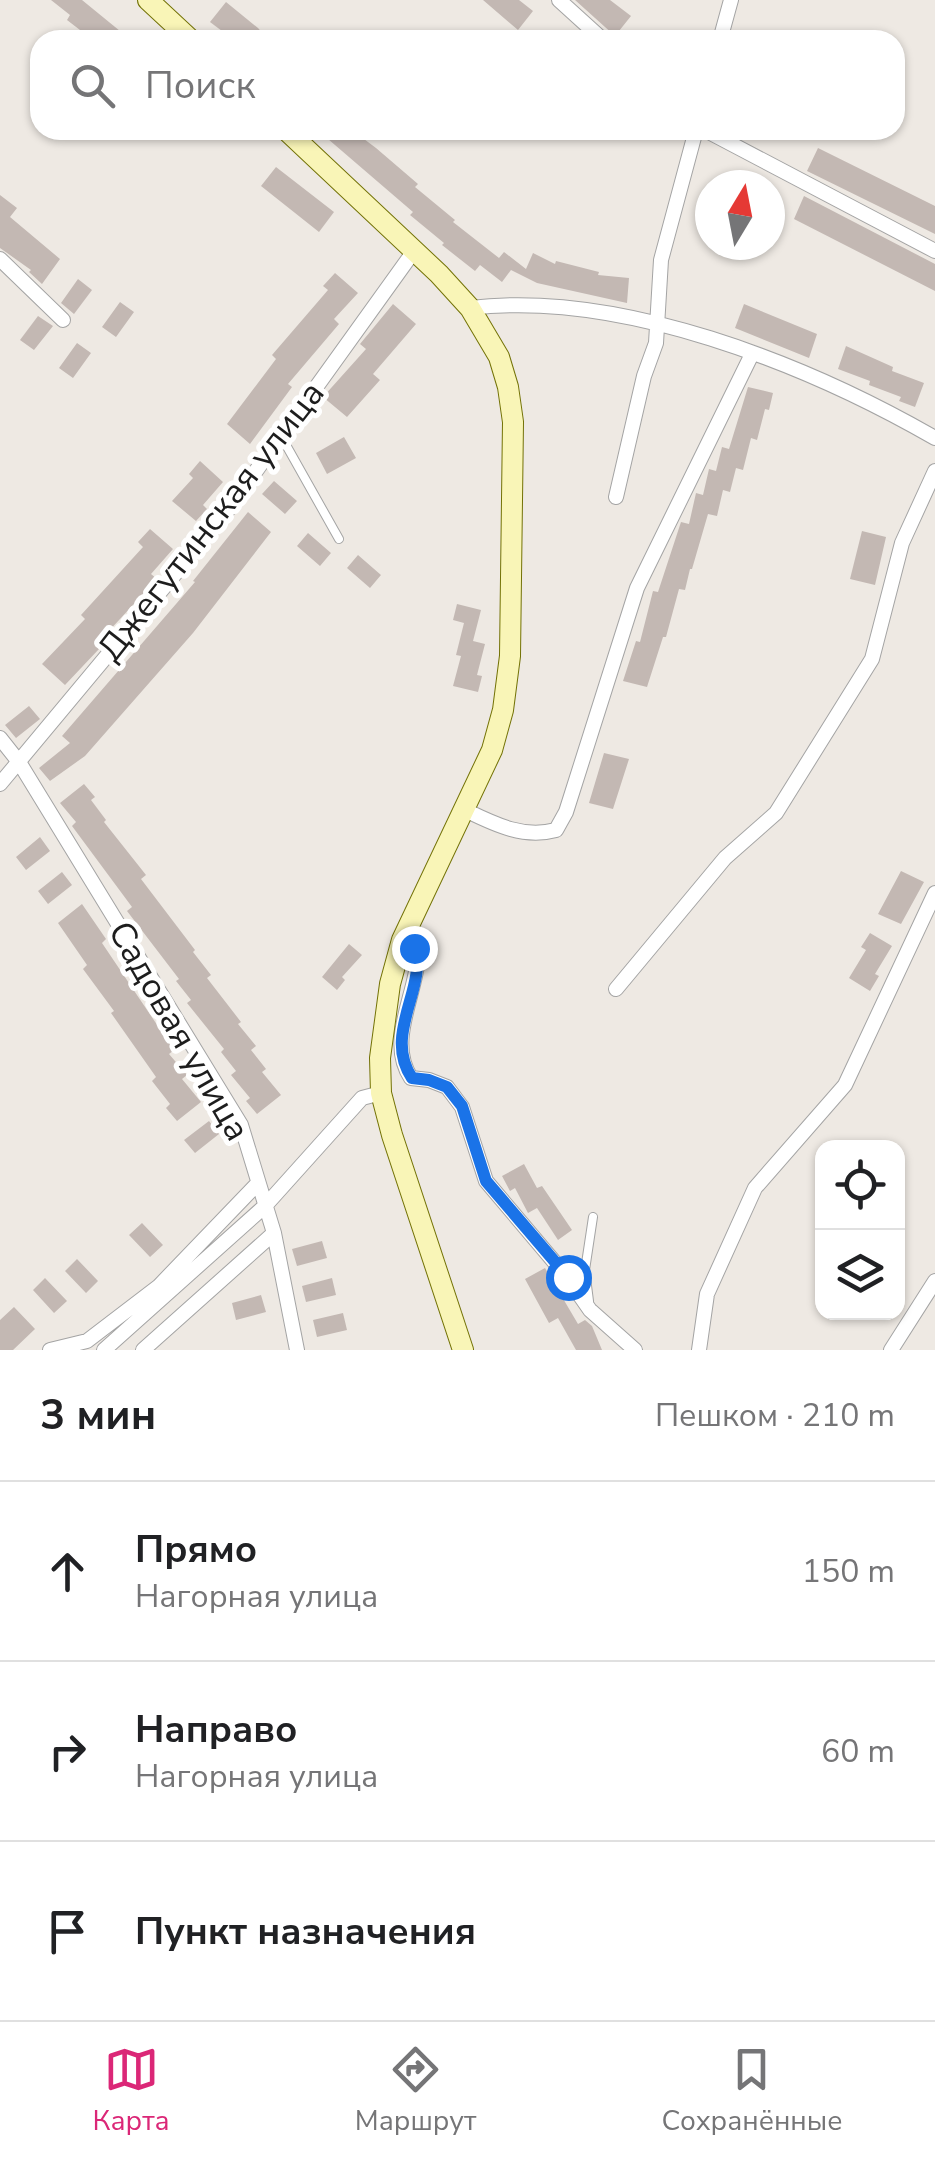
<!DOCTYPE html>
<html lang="ru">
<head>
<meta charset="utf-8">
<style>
  body { margin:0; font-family:"Nunito Sans",sans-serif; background:#f2f2f2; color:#202124 }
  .controls { position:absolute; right:30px; bottom:30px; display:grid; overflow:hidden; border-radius:20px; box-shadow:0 2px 8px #0004 }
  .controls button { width:90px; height:90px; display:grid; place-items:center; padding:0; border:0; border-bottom:2px solid #e0e0e0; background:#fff; color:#202124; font:50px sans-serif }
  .compass { position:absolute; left:695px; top:170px; width:90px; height:90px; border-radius:50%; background:#fff; box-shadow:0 2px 8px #0004; rotate:10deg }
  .stop { position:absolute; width:30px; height:30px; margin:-22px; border:8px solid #1a73e8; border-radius:50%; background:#fff }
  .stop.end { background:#1a73e8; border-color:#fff; box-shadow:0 2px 10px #0008 }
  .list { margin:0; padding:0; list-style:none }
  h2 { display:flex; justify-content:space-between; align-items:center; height:130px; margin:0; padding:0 40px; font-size:42px }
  h2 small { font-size:32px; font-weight:400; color:#757577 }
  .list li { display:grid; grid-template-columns:65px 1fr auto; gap:30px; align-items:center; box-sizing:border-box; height:180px; padding:0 40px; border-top:2px solid #e0e0e0 }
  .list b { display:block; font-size:38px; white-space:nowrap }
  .list p { margin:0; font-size:32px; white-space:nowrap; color:#757577 }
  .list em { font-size:32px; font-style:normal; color:#757577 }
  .icon { flex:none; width:55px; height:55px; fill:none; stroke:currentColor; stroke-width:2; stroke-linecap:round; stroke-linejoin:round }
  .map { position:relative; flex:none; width:935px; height:1350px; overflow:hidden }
  .search { position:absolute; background:#fff; box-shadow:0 2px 8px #0004; left:30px; right:30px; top:30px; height:110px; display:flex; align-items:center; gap:25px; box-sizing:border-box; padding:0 35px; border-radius:30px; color:#757577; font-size:38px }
  .sheet { height:670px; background:#fff }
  nav { display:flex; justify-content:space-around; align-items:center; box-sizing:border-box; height:140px; border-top:2px solid #e0e0e0; background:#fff; font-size:28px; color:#757577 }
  nav a { display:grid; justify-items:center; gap:5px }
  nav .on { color:#db2777 }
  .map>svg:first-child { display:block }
  .building { fill:#c3b8b3 }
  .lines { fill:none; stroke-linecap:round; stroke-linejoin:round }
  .lane-casing { stroke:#a4a4a4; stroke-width:10 }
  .street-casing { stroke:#a4a4a4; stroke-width:16 }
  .secondary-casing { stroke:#737206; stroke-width:22 }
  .lane { stroke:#fff; stroke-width:8 }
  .street { stroke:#fff; stroke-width:14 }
  .secondary { stroke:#f9f5b7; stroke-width:20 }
  .route { stroke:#1a73e8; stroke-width:12 }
  .labels { text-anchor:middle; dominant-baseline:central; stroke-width:10; stroke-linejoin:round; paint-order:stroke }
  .street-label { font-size:35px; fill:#1d1d1d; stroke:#fff }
</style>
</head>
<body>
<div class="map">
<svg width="935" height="1350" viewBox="0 0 935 1350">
  <rect width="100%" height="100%" fill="#eee9e3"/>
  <!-- building -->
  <path class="building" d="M51,0H82L131,40H93L67,20L70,15Z
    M483,0H519L533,11L518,30Z
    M575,0H610L631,16L615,36Z
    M226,2L258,28L269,40H234L210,22Z
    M335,130H352L376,148L418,184L415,187L455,220L453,222L499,258L504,252L526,269L533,253L555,264L556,261L599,272L598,275L629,278L627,303L537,283L511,270L502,282L480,265L475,271L442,245L444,243L410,215L413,212L328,139Z
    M818,148L935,206V234L807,171Z
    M276,167L334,212L319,232L261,186Z
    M0,195L17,208L10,217L60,259L42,284L29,272L31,270L0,248Z
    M804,196L935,264V291L794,219Z
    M335,273L358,293L334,319L339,324L288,384L292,387L250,444L227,424L276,359L272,355L328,290L323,286Z
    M78,279L92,290L74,314L61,303Z
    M120,302L134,312L116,337L102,327Z
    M393,304L416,324L373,374L380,380L347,417L323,397L366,349L360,344Z
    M744,304L817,334L809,358L735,328Z
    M38,316L53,326L34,350L20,340Z
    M77,343L91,353L73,378L59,368Z
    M846,346L893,367L892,371L924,383L915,407L899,401L901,397L869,385L870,381L838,369Z
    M748,387L773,393L769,410L765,409L757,440L751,438L743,470L736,468L730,492L723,490L717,516L708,514L692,569H690L685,590L679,589L666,637H663L647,687L623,681L636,641L640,642L653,591L658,592L680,525L681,522L689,524L696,493L703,495L709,469L716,471L722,447L729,449Z
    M344,437L356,458L327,474L316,453Z
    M200,461L223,482L203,505L207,509L196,521L172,501L193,478L189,474Z
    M274,481L297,501L285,514L262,494Z
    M248,512L271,532L193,633L85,756L50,781L39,768L70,743L62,736L195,582L193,581Z
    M150,529L173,549L151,574L157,579L95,646L99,649L65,685L42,664L85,619L81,615L143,547L138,542Z
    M862,531L886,537L875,585L850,579Z
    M308,533L331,553L320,566L297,546Z
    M358,555L381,575L370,588L347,568Z
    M457,604L481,610L473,641L485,644L477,675L482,676L478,692L453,686L461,656L456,655L464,623L453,620Z
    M29,706L40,719L16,738L5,725Z
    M604,753L629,759L613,809L589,803Z
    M84,784L95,797L91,800L106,820L104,822L146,875L141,879L195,950L193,952L211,975L207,978L241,1022L238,1024L256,1046L251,1050L266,1069L262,1072L281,1095L257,1114L246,1101L250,1098L231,1075L236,1071L221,1052L224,1049L187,1003L191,1000L176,981L179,979L127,911L132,907L72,826L76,822L60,803Z
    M40,837L50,851L26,870L16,857Z
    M901,871L924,882L901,924L878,914Z
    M62,872L72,885L48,904L38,891Z
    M82,904L106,939L102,943L174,1050L169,1054L187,1075L182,1079L201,1102L177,1121L166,1108L170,1104L152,1081L156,1077L111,1013L114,1011L83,969L87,965L58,923Z
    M870,933L892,946L875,974L879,976L870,991L849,978L866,950L861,947Z
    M349,944L362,955L342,977L345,980L337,990L322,977Z
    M209,1121L219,1134L195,1153L184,1140Z
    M524,1164L537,1188L542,1186L572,1230L558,1240L537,1208L528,1213L515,1188L510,1191L502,1176Z
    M142,1223L163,1245L150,1257L129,1235Z
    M322,1241L327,1258L297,1266L292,1249Z
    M77,1259L98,1281L86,1293L65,1271Z
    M545,1268L578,1324L585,1320L592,1326L602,1350H576L558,1318L549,1323L525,1279Z
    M45,1278L67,1301L54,1313L33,1290Z
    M332,1278L336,1295L306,1302L302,1286Z
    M261,1295L266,1312L236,1320L232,1303Z
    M14,1307L35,1329L13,1350H0V1320Z
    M343,1313L347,1330L317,1337L313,1320Z"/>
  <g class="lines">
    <defs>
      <path id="lane" d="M281,436L339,539
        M589,1301L585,1270L593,1217"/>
      <path id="street" d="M559,0L603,40
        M720,40L731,0
        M705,130L935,251
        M0,259L63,320
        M470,308C621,290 806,364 935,438
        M616,497L644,376L656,343L661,260L696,130
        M0,738L19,762L241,1125L274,1233L297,1350
        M0,784L225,514L414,251
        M465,810C494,824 523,839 556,830L566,812L637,588L752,354
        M402,940L414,948L418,958C415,997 387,1042 411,1078L429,1080L447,1087L462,1107L486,1181L567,1277L590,1310L635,1350
        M616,989L725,858L776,813L872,659L902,543L935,471
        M50,1350L87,1341L159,1286L258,1183
        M104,1350L265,1206L362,1098L381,1093
        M143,1350L274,1233
        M699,1350L707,1294L755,1188L845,1085L935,893
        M891,1350L935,1281"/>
      <path id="secondary" d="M148,0L191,40
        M286,130L439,274L470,308L499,357L508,387L513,422L510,656L503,710L492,750L402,940L390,984L380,1058L381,1093L392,1135L463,1350"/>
    </defs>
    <!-- lane casing -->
    <use href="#lane" class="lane-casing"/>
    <!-- street casing -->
    <use href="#street" class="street-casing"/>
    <!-- secondary casing -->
    <use href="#secondary" class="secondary-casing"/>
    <!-- lane -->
    <use href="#lane" class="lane"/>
    <!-- street -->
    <use href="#street" class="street"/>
    <!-- secondary -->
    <use href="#secondary" class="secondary"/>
  </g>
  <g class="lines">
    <!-- route -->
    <path class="route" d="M414,948C429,985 382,1034 412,1078L429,1080L447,1087L462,1106L486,1181L568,1277"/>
  </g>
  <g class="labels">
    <!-- street labels -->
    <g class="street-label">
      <text transform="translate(211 521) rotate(-52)">Джегутинская улица</text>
      <text transform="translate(179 1031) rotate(60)">Садовая улица</text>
    </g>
  </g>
</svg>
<div class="controls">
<button><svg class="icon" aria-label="locate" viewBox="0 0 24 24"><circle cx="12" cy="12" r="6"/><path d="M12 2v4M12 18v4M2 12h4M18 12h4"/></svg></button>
<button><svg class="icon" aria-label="layers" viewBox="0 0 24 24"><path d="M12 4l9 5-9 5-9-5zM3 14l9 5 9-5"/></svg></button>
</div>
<svg class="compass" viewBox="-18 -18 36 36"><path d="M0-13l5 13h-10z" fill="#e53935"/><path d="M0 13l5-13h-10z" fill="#757577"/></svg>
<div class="stop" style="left:568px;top:1277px"></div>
<div class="stop end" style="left:414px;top:948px"></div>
<div class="search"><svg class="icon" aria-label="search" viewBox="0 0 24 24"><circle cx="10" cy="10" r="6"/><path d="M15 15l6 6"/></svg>Поиск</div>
</div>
<section class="sheet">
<h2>3 мин<small>Пешком · 210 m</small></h2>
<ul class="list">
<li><svg class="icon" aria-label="ahead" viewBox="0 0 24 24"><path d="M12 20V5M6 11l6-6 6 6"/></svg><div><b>Прямо</b><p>Нагорная улица</p></div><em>150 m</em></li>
<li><svg class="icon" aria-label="right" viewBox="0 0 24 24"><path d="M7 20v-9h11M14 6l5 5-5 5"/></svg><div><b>Направо</b><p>Нагорная улица</p></div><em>60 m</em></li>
<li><svg class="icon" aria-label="arrive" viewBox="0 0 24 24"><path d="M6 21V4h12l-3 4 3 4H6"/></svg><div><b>Пункт назначения</b></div></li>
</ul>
</section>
<nav>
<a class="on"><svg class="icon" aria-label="map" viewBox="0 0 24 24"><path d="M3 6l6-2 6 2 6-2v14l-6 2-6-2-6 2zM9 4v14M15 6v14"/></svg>Карта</a>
<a><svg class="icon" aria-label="directions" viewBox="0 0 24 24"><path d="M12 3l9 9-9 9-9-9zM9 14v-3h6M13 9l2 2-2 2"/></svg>Маршрут</a>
<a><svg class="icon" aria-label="saved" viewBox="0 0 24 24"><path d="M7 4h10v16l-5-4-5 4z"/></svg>Сохранённые</a>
</nav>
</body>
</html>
